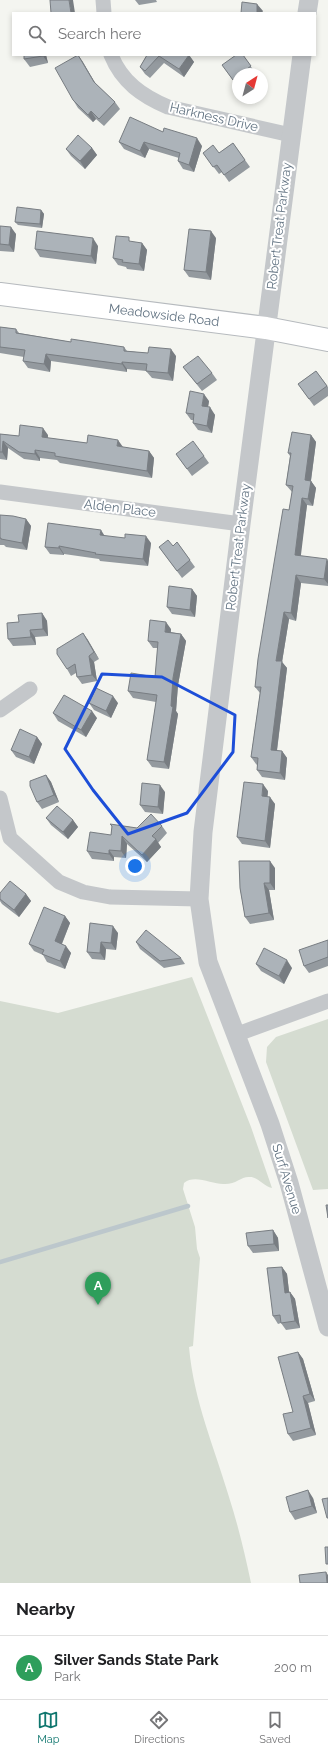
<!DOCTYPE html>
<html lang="en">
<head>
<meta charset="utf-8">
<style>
  body { margin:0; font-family:Raleway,sans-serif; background:#f2f2f2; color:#202124 }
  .compass { position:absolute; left:232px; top:68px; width:36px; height:36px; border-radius:50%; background:#fff; box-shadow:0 2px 6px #0003; rotate:36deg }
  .you { position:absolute; left:135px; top:866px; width:14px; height:14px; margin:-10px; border:3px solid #fff; border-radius:50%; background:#1a73e8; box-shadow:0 0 0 6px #1a73e833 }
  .badge { display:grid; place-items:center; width:26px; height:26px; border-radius:50%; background:#0f766e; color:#fff; font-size:13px; font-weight:700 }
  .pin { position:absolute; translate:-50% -33px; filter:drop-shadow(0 1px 2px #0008) }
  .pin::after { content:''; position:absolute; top:21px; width:14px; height:12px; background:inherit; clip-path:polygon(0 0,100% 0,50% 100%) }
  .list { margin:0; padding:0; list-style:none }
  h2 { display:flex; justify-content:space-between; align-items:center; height:52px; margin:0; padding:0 16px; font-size:17px }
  h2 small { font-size:13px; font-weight:400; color:#757577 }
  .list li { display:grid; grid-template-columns:26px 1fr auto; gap:12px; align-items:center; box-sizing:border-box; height:64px; padding:0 16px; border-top:1px solid #e0e0e0 }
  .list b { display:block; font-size:15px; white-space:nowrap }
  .list p { margin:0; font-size:13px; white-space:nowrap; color:#757577 }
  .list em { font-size:13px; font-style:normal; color:#757577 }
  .icon { flex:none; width:22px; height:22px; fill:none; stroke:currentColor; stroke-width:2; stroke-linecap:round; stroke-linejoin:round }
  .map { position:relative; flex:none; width:328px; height:1583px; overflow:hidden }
  .search { position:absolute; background:#fff; box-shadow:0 2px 6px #0003; left:12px; right:12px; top:12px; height:44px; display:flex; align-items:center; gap:10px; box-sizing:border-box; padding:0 14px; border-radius:0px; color:#757577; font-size:15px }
  .sheet { height:116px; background:#fff }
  nav { display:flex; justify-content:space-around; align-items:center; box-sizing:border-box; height:56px; border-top:1px solid #e0e0e0; background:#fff; font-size:11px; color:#757577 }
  nav a { display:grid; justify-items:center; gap:2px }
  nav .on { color:#0f766e }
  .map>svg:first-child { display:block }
  .green { fill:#d5dcd1 }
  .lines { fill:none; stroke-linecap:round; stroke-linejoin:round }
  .stream { stroke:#bcc7cc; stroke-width:4.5 }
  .secondary-casing { stroke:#b6babe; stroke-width:24 }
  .minor { stroke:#c4c7ca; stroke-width:15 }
  .tertiary { stroke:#c4c7ca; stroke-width:19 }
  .secondary { stroke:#fff; stroke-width:22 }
  .wall { fill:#949a9f }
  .shaded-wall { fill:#787d82 }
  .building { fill:#acb3b9; stroke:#787d82 }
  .marked { fill:none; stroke:#1d4ed8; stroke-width:3; stroke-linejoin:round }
  .labels { text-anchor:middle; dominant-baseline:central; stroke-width:4; stroke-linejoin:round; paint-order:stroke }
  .street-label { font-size:13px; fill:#627382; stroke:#fff }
</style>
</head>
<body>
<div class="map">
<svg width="328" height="1583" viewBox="0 0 328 1583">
  <rect width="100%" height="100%" fill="#f4f5f0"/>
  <!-- green -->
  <path class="green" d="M192,977L251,1127L272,1188C263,1186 258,1177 250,1177C241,1176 236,1185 223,1184C212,1184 194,1174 184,1183L183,1189L195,1227L197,1249L200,1258L193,1346L189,1347C194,1402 214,1446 229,1497C238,1525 245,1554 251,1583H0V1001L58,1013Z
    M328,1019V1189L313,1190L266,1062L267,1047L276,1037Z"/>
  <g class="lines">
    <!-- stream -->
    <path class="stream" d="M0,1262L188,1206"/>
    <defs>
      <path id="secondary" d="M0,294L266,328L328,340"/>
    </defs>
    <!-- secondary casing -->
    <use href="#secondary" class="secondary-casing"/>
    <!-- minor -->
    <path class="minor" d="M103,0L104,13
      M111,55C122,82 142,96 168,107L291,135
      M0,492L241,524
      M0,710L30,689
      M0,798L10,838L59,882L83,892L110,897L199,899
      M235,1035L328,1001"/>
    <!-- tertiary -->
    <path class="tertiary" d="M307,13L309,0
      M302,55L241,524L203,832L199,899L208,962L270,1124L289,1183L328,1327"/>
    <!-- secondary -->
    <use href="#secondary" class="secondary"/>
  </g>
  <!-- wall -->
  <path class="wall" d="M135,0H156L157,2L139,5Z
    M24,55H46L48,63L30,67L24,59Z
    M78,55L96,84L115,102L120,109L104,126L96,119L93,122L78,108L73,100Z
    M147,55H189L194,62L184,77L164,63L150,78L145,74L140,67Z
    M243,55L256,74H238V87L222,65Z
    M163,132L202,146L194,172L183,169L178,161L179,158L149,149L145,158L124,149L119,142Z
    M233,143L250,167L229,182L222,172L219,174L203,153H219Z
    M92,148L97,155L85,169L71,156L66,149Z
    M41,210L44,214L42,228L18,225L15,222Z
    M0,226L16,234L14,252L0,251Z
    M216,238L211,280L189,277L184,270Z
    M142,243L147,250L144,271L127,269L126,267L118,265L113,258Z
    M98,246L96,264L40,257L35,249Z
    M0,327L16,329L19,333L71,342L124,347L127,351L176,356L173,381L152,378L146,371L127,369V372L51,361L50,372L28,368L23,361L24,357L0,353Z
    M183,367L212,373L217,380L202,391Z
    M316,371L328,387V396L314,406L298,384Z
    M209,401L208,407L215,415L212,433L198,430L193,423V420H191L186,413Z
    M0,434L19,436L48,435V438L149,451L154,458L152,478L60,463L57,460L40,458V461L24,459L8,448L7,460L0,459Z
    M311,435L316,442L311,481L316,488L313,506L307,505L300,556L328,561V586L301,583L296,621L289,619L282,662L287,668L277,751H282L287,758L285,780L262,777L257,770V765L256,764L251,757L260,693L255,687L289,510L292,492L286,485L290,456L288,453Z
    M176,454L204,456L209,463L192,476Z
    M0,515L26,519L31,526L27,550L6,547L4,545H0Z
    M105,536L151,543L148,566L100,561L99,559L64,554V555L50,554L45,547Z
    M177,542L195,567L182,578L159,547L173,546Z
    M192,589L197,596L195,617L172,614L167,607Z
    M42,613L47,621L48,636L35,637L36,645L13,646L8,639Z
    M171,629V632L181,634L186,641L178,685L176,711L178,714L169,769L152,767L147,760L156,702L133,698L128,691L155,677L158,648H153L148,641Z
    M83,633L99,659L94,662L97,681L82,684L77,677L76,673L71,676L67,669Z
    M89,703H118L111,718L94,710Z
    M53,713L97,718L86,737L58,721Z
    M37,737L42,744L34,764L16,757L11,750Z
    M46,775L51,782L59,802L42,809L37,802Z
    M268,791L267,797L275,804L270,848L242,844L237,837Z
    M165,792L163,814L145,812L140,805Z
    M46,818L73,820L78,827L68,839L51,825Z
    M110,824L137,828L162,826L167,833L158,843L161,847L147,862L127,844L126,858L114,857V861L92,859L87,851L111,835L112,827Z
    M275,868V890H269L274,920L250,924L245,917L240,888Z
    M0,893L26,894L31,901L19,917L2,904L0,901Z
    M65,916L70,923L62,944L71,953L65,969L47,962L43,955L34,951L29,944Z
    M90,923L118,933L116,950L106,949L105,960L92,959L87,952Z
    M328,940V966L309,973L304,966Z
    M136,942L181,958L185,964L164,968L140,949Z
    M256,964L292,968L284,984L261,971Z
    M273,1230L278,1238L279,1251L253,1253L248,1246Z
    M282,1267L287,1274L289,1292H290L295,1299L300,1328L286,1330L281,1323L278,1324L273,1316Z
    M298,1352L303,1359L315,1401L308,1403L316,1435L293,1441L288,1434L293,1412Z
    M313,1498L317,1513L295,1520L290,1512Z"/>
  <!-- shaded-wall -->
  <path class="shaded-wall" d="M69,0H73L75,13H71Z
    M257,4L263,11L262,13H257Z
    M43,55H46L48,63L43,56Z
    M78,55L83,62L99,90L94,82Z
    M189,55L194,62L184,77L179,69Z
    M91,111L96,119L93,122L88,115Z
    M197,138L202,146L194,172L189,165Z
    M144,142L149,149L145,158L140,151Z
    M92,148L97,155L85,169L80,161Z
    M41,210L44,214L42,228L40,224Z
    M11,227L16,234L14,252L9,245Z
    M211,231L216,238L211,280L206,272Z
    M93,238L98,246L96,264L91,256Z
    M142,243L147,250L144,271L139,264Z
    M171,349L176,356L173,381L168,373Z
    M46,354L51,361L50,372L44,364Z
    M122,362L127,369V372L122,364Z
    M204,394L209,401L207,413L202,406Z
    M210,407L215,415L212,433L207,426Z
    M43,428L48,435L47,444L42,437Z
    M311,435L316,442L310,487L305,480Z
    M118,440L123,447L117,446Z
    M3,441L8,448L7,460L2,452Z
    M35,450L40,458V461L35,454Z
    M149,451L154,458L152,478L147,471Z
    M311,481L316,488L313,506L308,499Z
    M302,498L307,505L300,563L295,555Z
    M26,519L31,526L27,550L22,543Z
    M101,530L106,538L100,535Z
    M146,536L151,543L148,566L143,559Z
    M59,546L64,554V555L59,548Z
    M327,559L328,561V584L324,579Z
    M296,575L301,583L296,621L291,613Z
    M192,589L197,596L195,617L190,610Z
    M284,612L289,619L282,662L287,668L276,757L271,750L276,661Z
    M42,613L47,621L48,636L43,629Z
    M166,622L171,629L170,639L165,632Z
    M30,630L35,637L36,645L31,637Z
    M83,633L88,640L99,659L94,652Z
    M181,634L186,641L178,685L176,711L178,714L169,769L164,762L173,678Z
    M89,656L94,662L97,681L92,675Z
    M113,696L118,703L111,718L106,711Z
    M92,711L97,718L86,737L81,730Z
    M37,737L42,744L34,764L29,757Z
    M282,751L287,758L285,780L280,773Z
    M46,775L51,782L59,802L54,795Z
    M263,784L268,791L267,803L262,796Z
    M160,785L165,792L163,814L158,807Z
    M270,797L275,804L270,848L265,841Z
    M73,820L78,827L68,839L63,832Z
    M122,836L127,844L126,858L121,851Z
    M156,839L161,847L147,862L142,855Z
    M109,850L114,857V861L109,854Z
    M270,861L275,868V890L270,883Z
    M264,883L269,890L274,920L269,913Z
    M26,894L31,901L19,917L14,910Z
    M65,916L70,923L60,948L55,941Z
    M113,926L118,933L116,950L111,943Z
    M101,942L106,949L105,960L100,953Z
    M66,946L71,953L65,969L60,961Z
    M287,960L292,968L284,984L279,976Z
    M273,1230L278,1238L279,1251L274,1244Z
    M282,1267L287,1274L290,1300L285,1293Z
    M290,1292L295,1299L300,1328L295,1321Z
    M298,1352L303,1359L315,1401L310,1394Z
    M303,1396L308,1403L316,1435L311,1428Z
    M308,1490L313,1498L317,1513L312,1506Z
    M326,1572L328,1575V1583H327Z"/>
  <!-- building -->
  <path class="building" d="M50,0H69L71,13H51Z
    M242,2L257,4V13H241Z
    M24,55H43V56L24,59Z
    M78,55L94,82L115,102L99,119L91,111L88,115L73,100L55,68Z
    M147,55H189L179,69L159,56L145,71L140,67Z
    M236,55H243L251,66L240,74H238V76L233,80L222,65Z
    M130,117L163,132L164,128L197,138L189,165L178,161L180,153L144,142L140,151L119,142Z
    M78,135L92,148L80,161L66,149Z
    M233,143L245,160L224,175L217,165L213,167L203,153L213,145L219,153Z
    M17,207L41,210L40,224L15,222Z
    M0,226L11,227L9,245L0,244Z
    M189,229L211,231L206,272L184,270Z
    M37,231L93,238L91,256L35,249Z
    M116,236L129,237V241L142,243L139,264L122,262L123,260L113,258Z
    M0,327L16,329V333L71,342V339L124,347V351L148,353L149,347L171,349L168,373L146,371L147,364L122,362V364L46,354L44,364L23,361L25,350L0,347Z
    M198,356L212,373L197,384L183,367Z
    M316,371L327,386L309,399L298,384Z
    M190,391L204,394L202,406L210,407L207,426L193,423L194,414L186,413Z
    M20,425L43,428L42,437L87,443L88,435L118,440L117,446L149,451L147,471L55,456V453L35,450V454L19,452L3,441L2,452H0V434L19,436Z
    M292,432L311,435L305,480L311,481L308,499L302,498L295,555L327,559L324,579L296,575L291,613L284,612L276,661H282L271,750L282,751L280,773L257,770L258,758L251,757L261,687H255L258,659L283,509L289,510L293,486L286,485L291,453H288Z
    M193,441L204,456L187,469L176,454Z
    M0,515L13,516L26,519L22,543L1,539V538H0Z
    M48,523L101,530L100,535L125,538V534L146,536L143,559L95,554L96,553L59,546V548L45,547Z
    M168,540L173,546L177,542L190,560L177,571L159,547Z
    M169,586L192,589L190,610L167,607Z
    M42,613L43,629L30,630L31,637L8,639L7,623L19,622L18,615Z
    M150,620L166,622L165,632L181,634L173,678L171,706L173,707L164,762L147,760L157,695L128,691L131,673L155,677L158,642L148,641Z
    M83,633L94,652L89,656L92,675L77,677L75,664L67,669L57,654V649Z
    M96,688L113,696L106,711L89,703Z
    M64,695L92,711L81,730L53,713Z
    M20,729L37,737L29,757L11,750Z
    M46,775L54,795L37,802L30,786V781Z
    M244,782L263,784L262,796L270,797L265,841L237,837Z
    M142,783L160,785L158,807L140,805Z
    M57,806L73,820L63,832L46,818Z
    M151,814L162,826L152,836L156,839L142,855L122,836L121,851L109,850V854L87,851L90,832L111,835L112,826L110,824L137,828Z
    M239,861H270V883H264L269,913L245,917L240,888Z
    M10,881L26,894L14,910L0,899V893Z
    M44,907L65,916L55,941L66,946L60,961L42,954L44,950L29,944Z
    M90,923L113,926L111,943L101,942L100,953L87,952Z
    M146,930L181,958L160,961L136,942Z
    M328,940V957L304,966L299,950Z
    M264,948L287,960L279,976L256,964Z
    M326,1205H328V1218Z
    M273,1230L274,1244L248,1246L246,1233Z
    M282,1267L285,1293L290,1292L295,1321L281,1323L280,1315L273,1316L267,1268Z
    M298,1352L310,1394L303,1396L311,1428L288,1434L283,1414L293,1412L278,1357Z
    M308,1490L312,1506L290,1512L286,1497Z
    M328,1498V1518H327L322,1499Z
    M325,1547H328V1564H326Z
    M326,1572L327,1583H300L299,1575Z"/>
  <!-- marked area -->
  <path class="marked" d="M102,674L162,677L235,715L233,752L187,813L128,834L93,790L65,749Z"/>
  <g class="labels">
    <!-- street labels -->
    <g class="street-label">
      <text transform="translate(214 117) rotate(13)">Harkness Drive</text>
      <text transform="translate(279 226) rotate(-83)">Robert Treat Parkway</text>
      <text transform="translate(164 315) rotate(7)">Meadowside Road</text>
      <text transform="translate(120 508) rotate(7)">Alden Place</text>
      <text transform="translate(238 547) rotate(-83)">Robert Treat Parkway</text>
      <text transform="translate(287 1179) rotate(73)">Surf Avenue</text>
    </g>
  </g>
</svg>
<svg class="compass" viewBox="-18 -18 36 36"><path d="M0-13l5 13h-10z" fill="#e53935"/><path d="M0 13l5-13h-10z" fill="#757577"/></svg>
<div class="you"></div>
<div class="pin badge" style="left:98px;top:1305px;background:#2e9e5b">A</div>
<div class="search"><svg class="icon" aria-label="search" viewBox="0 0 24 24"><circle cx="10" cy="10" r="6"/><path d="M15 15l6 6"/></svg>Search here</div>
</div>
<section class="sheet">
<h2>Nearby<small></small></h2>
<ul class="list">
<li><span class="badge" style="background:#2e9e5b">A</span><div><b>Silver Sands State Park</b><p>Park</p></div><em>200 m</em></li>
</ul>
</section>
<nav>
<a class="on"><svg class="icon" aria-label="map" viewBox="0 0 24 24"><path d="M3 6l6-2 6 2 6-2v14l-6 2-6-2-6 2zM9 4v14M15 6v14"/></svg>Map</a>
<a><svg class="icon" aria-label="directions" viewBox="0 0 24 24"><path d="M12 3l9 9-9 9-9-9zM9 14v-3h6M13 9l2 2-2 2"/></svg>Directions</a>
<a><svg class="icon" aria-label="saved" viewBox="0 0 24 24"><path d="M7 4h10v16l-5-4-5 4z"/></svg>Saved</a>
</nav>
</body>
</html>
